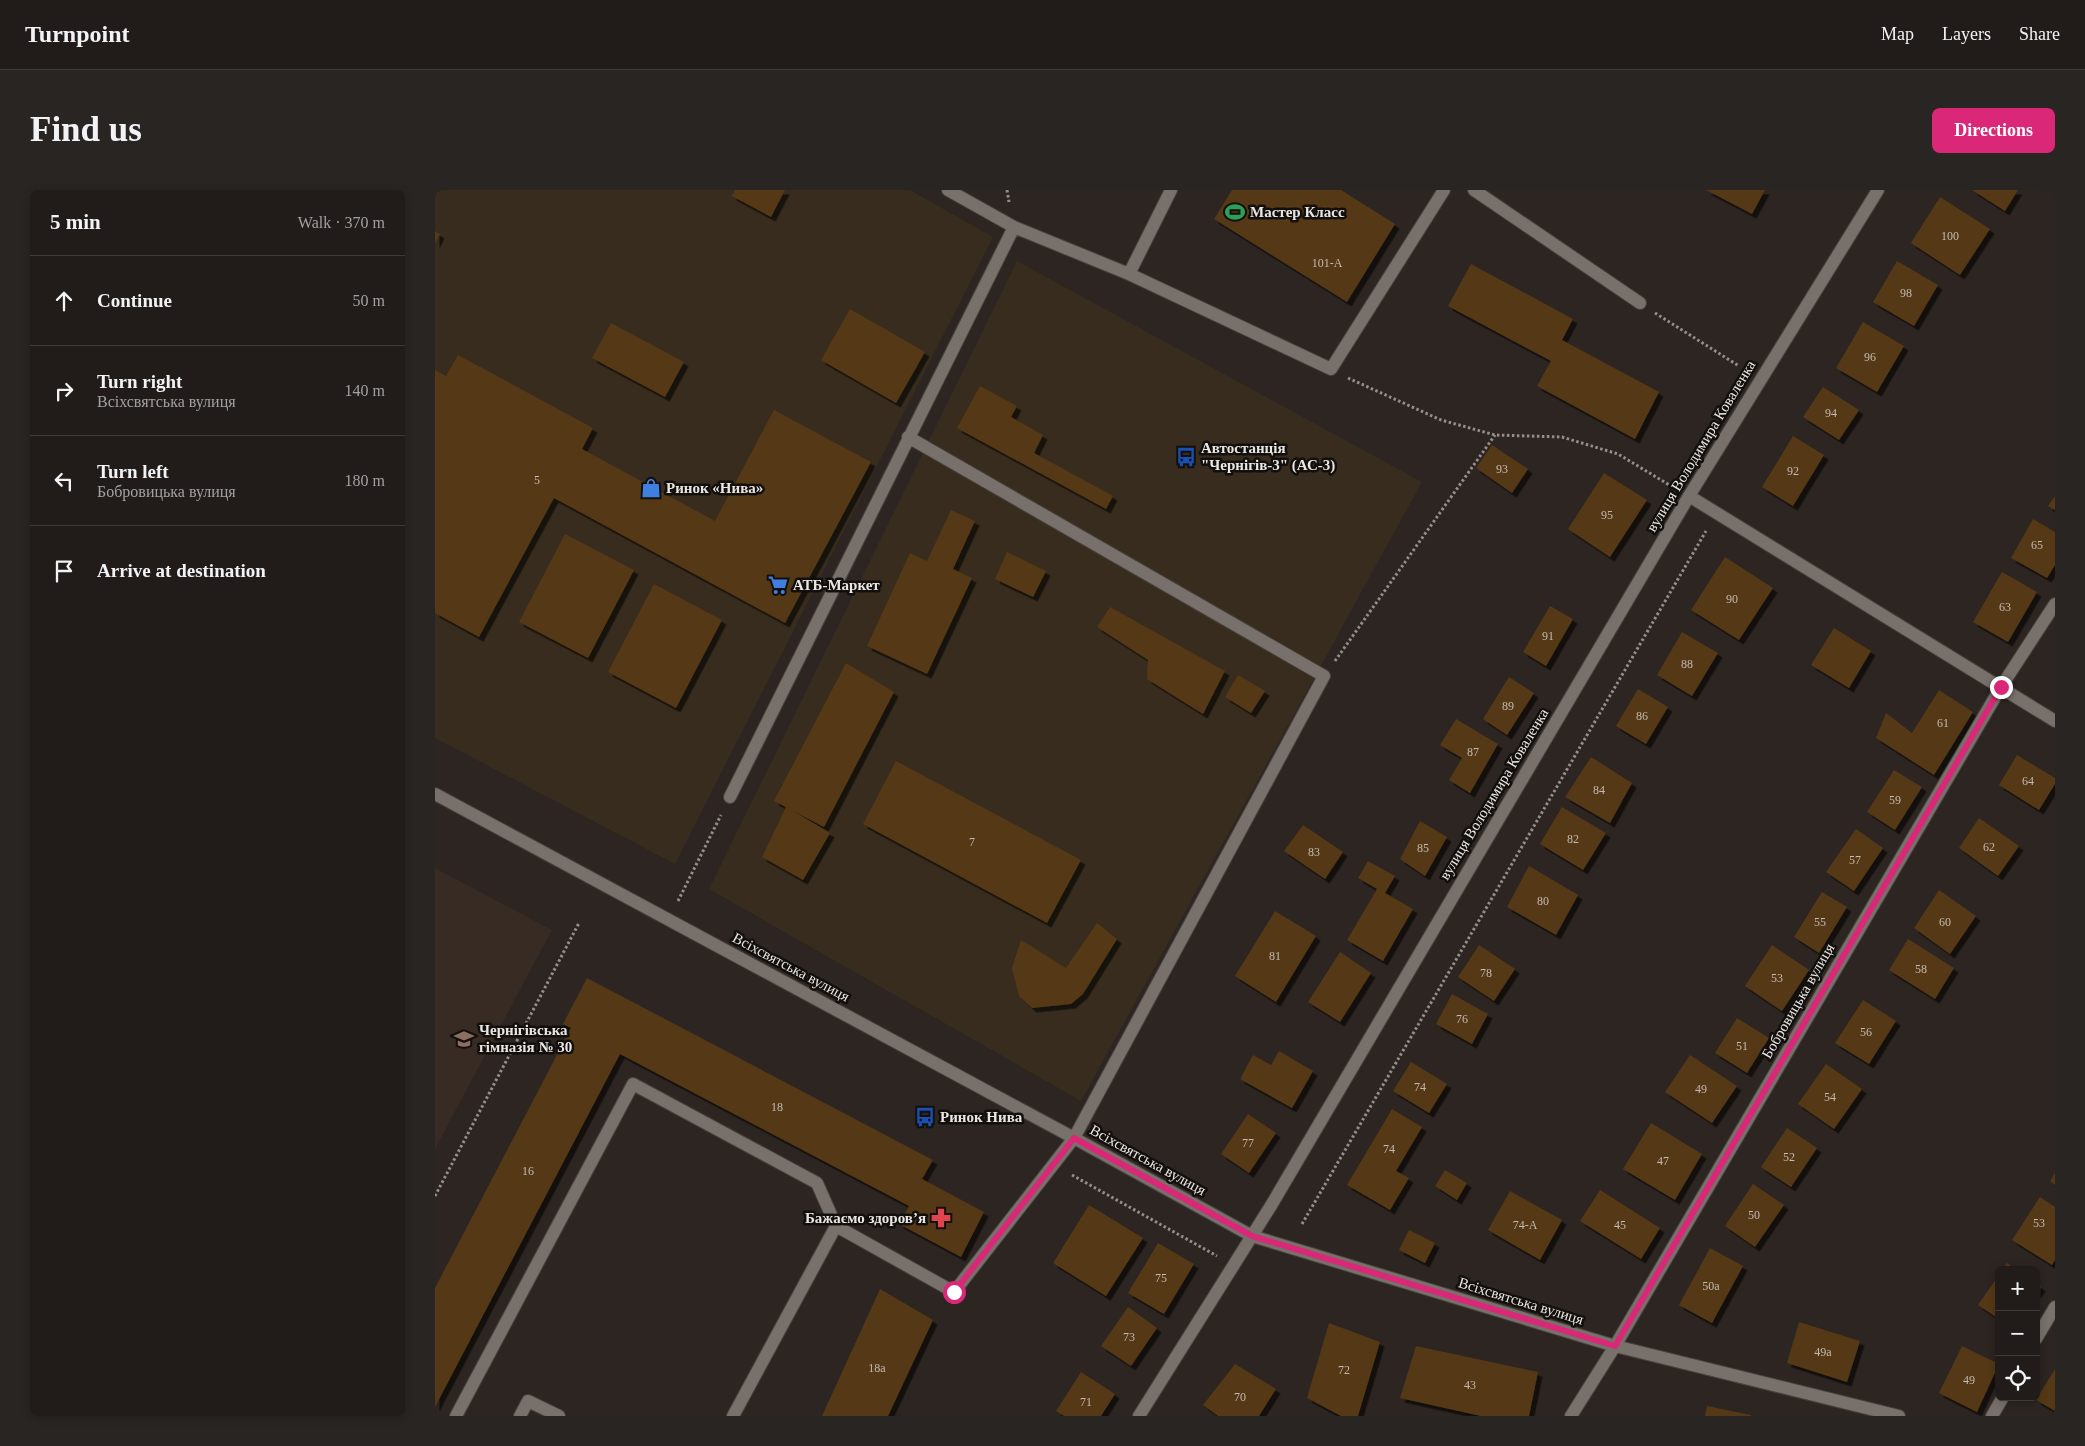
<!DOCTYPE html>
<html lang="en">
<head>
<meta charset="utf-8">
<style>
  body { margin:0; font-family:"Times New Roman",serif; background:#292522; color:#f1f3f6 }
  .controls { position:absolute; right:15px; bottom:15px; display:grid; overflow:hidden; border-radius:8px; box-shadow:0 2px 8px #0003 }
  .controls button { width:45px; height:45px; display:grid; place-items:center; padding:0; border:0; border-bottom:1px solid #3e3a38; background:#211c19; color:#f1f3f6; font:25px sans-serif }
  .stop { position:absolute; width:15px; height:15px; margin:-11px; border:4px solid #db2777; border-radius:50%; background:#fff }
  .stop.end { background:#db2777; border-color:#fff; box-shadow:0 1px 5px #0008 }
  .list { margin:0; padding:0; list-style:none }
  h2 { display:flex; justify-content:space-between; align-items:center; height:65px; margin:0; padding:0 20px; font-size:21px }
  h2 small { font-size:16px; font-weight:400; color:#a2a1a2 }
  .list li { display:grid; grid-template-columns:32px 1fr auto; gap:15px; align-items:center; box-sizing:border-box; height:90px; padding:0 20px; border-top:1px solid #3e3a38 }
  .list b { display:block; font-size:19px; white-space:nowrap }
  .list p { margin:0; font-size:16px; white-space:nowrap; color:#a2a1a2 }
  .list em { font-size:16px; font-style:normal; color:#a2a1a2 }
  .icon { flex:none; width:28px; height:28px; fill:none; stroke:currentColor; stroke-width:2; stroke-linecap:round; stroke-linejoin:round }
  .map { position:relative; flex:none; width:1620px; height:1226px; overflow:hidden; border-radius:8px }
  header { display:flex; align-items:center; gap:30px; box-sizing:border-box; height:70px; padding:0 25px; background:#211c19; border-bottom:1px solid #3e3a38 }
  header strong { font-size:24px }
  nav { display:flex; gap:28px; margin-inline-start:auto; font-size:18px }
  .intro { display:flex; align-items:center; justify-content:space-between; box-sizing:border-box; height:120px; padding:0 30px }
  h1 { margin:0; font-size:35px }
  .button { padding:12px 22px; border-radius:8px; background:#db2777; color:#fff; font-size:18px; font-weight:700 }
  main { display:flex; gap:30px; padding:0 30px }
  aside { flex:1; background:#211c19; border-radius:8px; box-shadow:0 2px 8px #0003 }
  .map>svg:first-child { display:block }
  .commercial { fill:#372c1d }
  .built { fill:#372b23 }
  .building { fill:#543816; filter:url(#shadow) }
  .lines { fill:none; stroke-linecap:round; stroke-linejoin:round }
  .service-casing { stroke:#47423e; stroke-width:14 }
  .minor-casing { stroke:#47423e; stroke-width:14 }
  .tertiary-casing { stroke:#47423e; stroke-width:14 }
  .path { stroke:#948f8b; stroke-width:3; stroke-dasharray:2.5 2.5; stroke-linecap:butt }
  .service { stroke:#78716b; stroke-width:12 }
  .minor { stroke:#78716b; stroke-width:12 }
  .tertiary { stroke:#78716b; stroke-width:12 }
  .route { stroke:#db2777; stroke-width:6 }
  .labels { text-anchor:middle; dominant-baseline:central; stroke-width:5; stroke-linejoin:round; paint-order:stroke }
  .number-label { font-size:12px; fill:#c4bab0 }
  .poi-label { font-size:15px; font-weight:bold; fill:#eae6e3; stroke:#120f0d; text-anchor:start }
  .street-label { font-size:15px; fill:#eae6e3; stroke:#120f0d }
</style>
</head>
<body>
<header>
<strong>Turnpoint</strong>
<nav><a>Map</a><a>Layers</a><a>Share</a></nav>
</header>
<div class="intro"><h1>Find us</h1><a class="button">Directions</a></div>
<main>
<aside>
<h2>5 min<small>Walk · 370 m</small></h2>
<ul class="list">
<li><svg class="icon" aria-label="ahead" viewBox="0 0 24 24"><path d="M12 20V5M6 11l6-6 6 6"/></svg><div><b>Continue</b></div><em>50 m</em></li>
<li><svg class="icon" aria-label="right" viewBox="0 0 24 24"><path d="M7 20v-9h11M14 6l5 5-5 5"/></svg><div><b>Turn right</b><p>Всіхсвятська вулиця</p></div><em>140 m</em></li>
<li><svg class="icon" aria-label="left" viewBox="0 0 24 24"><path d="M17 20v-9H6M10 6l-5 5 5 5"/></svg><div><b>Turn left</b><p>Бобровицька вулиця</p></div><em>180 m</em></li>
<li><svg class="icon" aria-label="arrive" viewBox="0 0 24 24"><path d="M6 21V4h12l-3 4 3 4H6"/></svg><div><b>Arrive at destination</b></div></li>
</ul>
</aside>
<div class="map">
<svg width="1620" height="1226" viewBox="0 0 1620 1226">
  <defs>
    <filter id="shadow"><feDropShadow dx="4.5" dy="4.5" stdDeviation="0" flood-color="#0009"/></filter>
  </defs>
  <rect width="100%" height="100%" fill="#2c2521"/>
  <!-- commercial -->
  <path class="commercial" d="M0,0H475L558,47L240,674L0,548Z
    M582,71L987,292L646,911L274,699Z"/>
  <!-- built -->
  <path class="built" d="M0,678L117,740L0,959Z"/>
  <!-- building -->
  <path class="building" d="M300,0H350L336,27L297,6Z
    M797,0H906L960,34L912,112L779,29Z
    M1271,0H1330L1317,24Z
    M1537,0H1583L1570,21Z
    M1505,7L1555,39L1525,85L1476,53Z
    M0,41L5,44L0,54Z
    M1462,71L1503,95L1479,136L1438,112Z
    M1036,74L1138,129L1127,150L1224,202L1200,249L1102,196L1116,171L1013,116Z
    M415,119L490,162L461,213L386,170Z
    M1428,132L1469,156L1442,202L1401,178Z
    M176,133L249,172L230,207L157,168Z
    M23,165L158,238L147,259L280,331L339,220L436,272L350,433L119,308L44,447L0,423V180L11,186Z
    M545,196L582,216L576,227L608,245L599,263L678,306L671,319L522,238Z
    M1388,197L1424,220L1404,250L1368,227Z
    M1358,246L1389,265L1358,316L1327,297Z
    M1057,255L1093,279L1077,303L1041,278Z
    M1169,283L1212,310L1175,367L1133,339Z
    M1620,306V320L1613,316Z
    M516,320L540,331L518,379L537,388L492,484L432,456L475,363L492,371Z
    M1598,329L1620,342V375L1612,388L1576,368Z
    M130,344L199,380L153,468L84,432Z
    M572,362L611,381L598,407L560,389Z
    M1290,367L1338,398L1304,450L1256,420Z
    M1567,382L1602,402L1573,452L1538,432Z
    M219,394L287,430L241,518L173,482Z
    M1115,416L1138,429L1111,476L1088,462Z
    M675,417L790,481L768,524L712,489L713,470L662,437Z
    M1399,438L1436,461L1414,498L1376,475Z
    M1247,442L1283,463L1257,506L1222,485Z
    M411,473L459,502L389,637L358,621L395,643L368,690L327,667L351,617L339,611Z
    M803,485L830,501L816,523L790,507Z
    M1074,487L1099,503L1072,545L1048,529Z
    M1203,499L1233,517L1211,554L1181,536Z
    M1504,500L1538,522L1499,585L1441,548L1451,523L1477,543Z
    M1021,529L1063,554L1035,603L1014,590L1027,568L1005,555Z
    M1582,565L1620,588V594L1604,620L1564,595Z
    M1156,567L1197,593L1175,633L1130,607Z
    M461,571L646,670L612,733L428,634Z
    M1459,580L1487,597L1460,640L1432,622Z
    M1127,617L1171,643L1148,680L1105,654Z
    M1544,628L1584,656L1563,686L1524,658Z
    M985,631L1012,647L990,686L965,669Z
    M868,635L908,662L890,689L849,661Z
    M1421,639L1448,658L1419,701L1391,682Z
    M933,671L960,686L950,703L978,719L948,771L912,750L942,699L923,688Z
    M1094,676L1143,705L1121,745L1072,717Z
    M1504,700L1541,726L1515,764L1479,738Z
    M1387,702L1412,717L1384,763L1359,747Z
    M840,721L881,746L841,812L800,786Z
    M662,733L682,749L648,804L636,814L597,818L584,806L577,778L586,750L631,778Z
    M1473,749L1519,778L1500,809L1454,780Z
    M1044,755L1080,779L1059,811L1023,787Z
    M1337,755L1374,780L1347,821L1310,796Z
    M905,762L936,783L905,832L873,812Z
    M152,788L498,970L487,989L549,1022L526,1067L464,1034L474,1016L185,864L0,1217V1098L136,838L128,834Z
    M1017,804L1053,824L1037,854L1001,834Z
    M1428,810L1461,831L1434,874L1400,853Z
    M1302,828L1334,848L1312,883L1280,863Z
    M844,861L878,881L857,918L805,889L818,865L836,875Z
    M1255,865L1302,896L1277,933L1230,902Z
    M976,872L1012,894L994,923L958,901Z
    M1391,874L1427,899L1399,939L1363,914Z
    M957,919L987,937L961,981L974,988L955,1020L912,995Z
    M813,924L841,943L814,983L786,964Z
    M1216,933L1267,964L1240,1010L1188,979Z
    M1352,938L1382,958L1356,997L1326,977Z
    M1010,980L1032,993L1022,1010L1000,996Z
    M1620,983V995L1615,991Z
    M1318,994L1349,1015L1320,1057L1290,1036Z
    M1165,1000L1225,1038L1206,1069L1145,1031Z
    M1075,1001L1127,1030L1105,1070L1053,1040Z
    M1605,1007L1620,1017V1070L1617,1075L1577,1050Z
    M654,1015L708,1048L671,1106L618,1073Z
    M974,1040L1000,1053L990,1073L964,1060Z
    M723,1053L759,1074L729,1124L693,1103Z
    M1275,1058L1308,1076L1277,1133L1244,1115Z
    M1572,1073L1581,1080H1567Z
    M1564,1085V1129L1543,1115Z
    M1601,1093L1606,1097L1601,1104Z
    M445,1099L498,1130L453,1226H387Z
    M693,1117L722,1138L696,1176L666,1156Z
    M1364,1132L1425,1151L1412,1192L1352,1173Z
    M894,1133L945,1152L923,1226H906L872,1208Z
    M981,1156L1103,1182L1094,1226H1046L965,1208Z
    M1527,1156L1564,1174L1542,1222L1504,1203Z
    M800,1174L841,1199L824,1226H783L768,1215Z
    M1620,1179V1221L1601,1210Z
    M646,1182L680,1204L666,1226H629L621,1221Z
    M1272,1216L1316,1225V1226H1270Z"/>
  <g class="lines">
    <defs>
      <path id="service" d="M1039,0L1205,113
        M579,37L694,84L896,179L1009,0
        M694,84L736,0
        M295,607L579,37L513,0
        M21,1226L198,894L382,993L401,1036L519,1102L639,948L889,486L473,247
        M85,1226L93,1211L124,1226
        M298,1226L401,1036"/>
      <path id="minor" d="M1254,306L1620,531
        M817,1046L1180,1156L1464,1226
        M1601,1149L1620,1117
        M1136,1226L1180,1156L1566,497L1620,414
        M1557,1226L1568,1207"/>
      <path id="tertiary" d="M0,604L639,948L817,1046
        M704,1226L837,1014L1254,306L1443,0"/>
    </defs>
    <!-- service casing -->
    <use href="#service" class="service-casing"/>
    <!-- minor casing -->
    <use href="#minor" class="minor-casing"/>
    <!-- tertiary casing -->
    <use href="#tertiary" class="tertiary-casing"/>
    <!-- path -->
    <path class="path" d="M572,0L574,12
      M1220,123L1304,176
      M913,188L1006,230L1060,245L1127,247L1183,264L1236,296
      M900,471L1060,245
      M243,711L286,625
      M637,985L782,1066
      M0,1006L144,733
      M867,1034L1271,341"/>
    <!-- service -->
    <use href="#service" class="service"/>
    <!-- minor -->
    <use href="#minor" class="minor"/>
    <!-- tertiary -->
    <use href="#tertiary" class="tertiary"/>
  </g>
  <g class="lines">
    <!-- route -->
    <path class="route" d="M519,1102L639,948L817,1046L1180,1156L1566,497"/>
  </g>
  <!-- icons -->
  <defs>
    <symbol id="stadium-bare" viewBox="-9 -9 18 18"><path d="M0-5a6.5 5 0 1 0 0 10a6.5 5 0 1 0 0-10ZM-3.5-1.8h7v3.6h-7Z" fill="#2e9e5b" stroke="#120f0d" stroke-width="2.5" paint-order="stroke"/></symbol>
    <symbol id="bus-bare" viewBox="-9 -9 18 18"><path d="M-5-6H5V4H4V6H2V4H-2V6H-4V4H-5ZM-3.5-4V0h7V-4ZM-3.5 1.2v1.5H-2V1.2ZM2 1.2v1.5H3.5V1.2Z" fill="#1a4fb4" stroke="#120f0d" stroke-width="2.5" paint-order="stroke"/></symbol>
    <symbol id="shop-bare" viewBox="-9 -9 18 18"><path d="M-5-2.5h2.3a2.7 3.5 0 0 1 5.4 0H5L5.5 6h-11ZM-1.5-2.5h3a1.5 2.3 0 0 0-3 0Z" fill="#3f7fe0" stroke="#120f0d" stroke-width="2.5" paint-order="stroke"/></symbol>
    <symbol id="supermarket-bare" viewBox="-9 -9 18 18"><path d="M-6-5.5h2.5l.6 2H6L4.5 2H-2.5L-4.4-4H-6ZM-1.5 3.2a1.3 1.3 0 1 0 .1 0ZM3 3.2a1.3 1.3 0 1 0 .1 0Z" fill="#3f7fe0" stroke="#120f0d" stroke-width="2.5" paint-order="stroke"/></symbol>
    <symbol id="school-bare" viewBox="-9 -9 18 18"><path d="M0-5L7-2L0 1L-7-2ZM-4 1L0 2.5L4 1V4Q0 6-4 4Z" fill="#8d6e63" stroke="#120f0d" stroke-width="2.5" paint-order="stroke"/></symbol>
    <symbol id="pharmacy-bare" viewBox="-9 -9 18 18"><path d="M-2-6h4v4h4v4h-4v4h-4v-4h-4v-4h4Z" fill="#e0444e" stroke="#120f0d" stroke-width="2.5" paint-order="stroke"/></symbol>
  </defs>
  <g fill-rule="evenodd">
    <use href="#stadium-bare" x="786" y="8" width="28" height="28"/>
    <use href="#bus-bare" x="737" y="253" width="28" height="28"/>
    <use href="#shop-bare" x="202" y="284" width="28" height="28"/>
    <use href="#supermarket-bare" x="329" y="381" width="28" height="28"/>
    <use href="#school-bare" x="15" y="835" width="28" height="28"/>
    <use href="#bus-bare" x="476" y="913" width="28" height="28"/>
    <use href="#pharmacy-bare" x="492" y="1014" width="28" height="28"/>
  </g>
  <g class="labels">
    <!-- number labels -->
    <g class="number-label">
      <text x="1515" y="46">100</text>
      <text x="892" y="73">101-А</text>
      <text x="1471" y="103">98</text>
      <text x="1435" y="167">96</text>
      <text x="1396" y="223">94</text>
      <text x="1067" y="279">93</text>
      <text x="1358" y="281">92</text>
      <text x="102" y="290">5</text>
      <text x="1172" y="325">95</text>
      <text x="1602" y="355">65</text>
      <text x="1297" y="409">90</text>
      <text x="1570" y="417">63</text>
      <text x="1113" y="446">91</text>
      <text x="1252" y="474">88</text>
      <text x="1073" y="516">89</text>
      <text x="1207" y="526">86</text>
      <text x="1508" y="533">61</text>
      <text x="1038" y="562">87</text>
      <text x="1593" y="591">64</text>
      <text x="1164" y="600">84</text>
      <text x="1460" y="610">59</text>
      <text x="1138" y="649">82</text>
      <text x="537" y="652">7</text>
      <text x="1554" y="657">62</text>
      <text x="988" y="658">85</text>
      <text x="879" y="662">83</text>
      <text x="1420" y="670">57</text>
      <text x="1108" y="711">80</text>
      <text x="1385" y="732">55</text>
      <text x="1510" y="732">60</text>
      <text x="840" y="766">81</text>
      <text x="1486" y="779">58</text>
      <text x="1051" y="783">78</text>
      <text x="1342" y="788">53</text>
      <text x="1027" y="829">76</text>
      <text x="1431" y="842">56</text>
      <text x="1307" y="856">51</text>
      <text x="985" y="897">74</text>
      <text x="1266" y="899">49</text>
      <text x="1395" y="907">54</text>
      <text x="342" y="917">18</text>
      <text x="813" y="953">77</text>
      <text x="954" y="959">74</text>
      <text x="1354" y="967">52</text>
      <text x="1228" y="971">47</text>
      <text x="93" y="981">16</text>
      <text x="1319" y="1025">50</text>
      <text x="1604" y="1033">53</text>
      <text x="1090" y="1035">74-А</text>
      <text x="1185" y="1035">45</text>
      <text x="726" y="1088">75</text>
      <text x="1276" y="1096">50а</text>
      <text x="694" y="1147">73</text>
      <text x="1388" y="1162">49а</text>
      <text x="442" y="1178">18а</text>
      <text x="909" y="1180">72</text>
      <text x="1534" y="1190">49</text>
      <text x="1035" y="1195">43</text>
      <text x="805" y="1207">70</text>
      <text x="651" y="1212">71</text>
    </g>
    <!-- poi labels -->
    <g class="poi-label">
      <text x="815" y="22">Мастер Класс</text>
      <text x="766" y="258">Автостанція<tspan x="766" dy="17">"Чернігів-3" (АС-3)</tspan></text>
      <text x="231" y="298">Ринок «Нива»</text>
      <text x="358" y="395">АТБ-Маркет</text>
      <text x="44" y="840">Чернігівська<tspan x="44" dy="17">гімназія № 30</tspan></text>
      <text x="505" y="927">Ринок Нива</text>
      <text x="491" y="1028" text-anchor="end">Бажаємо здоровʼя</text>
    </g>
    <!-- street labels -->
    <g class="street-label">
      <text transform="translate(1266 256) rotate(-59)">вулиця Володимира Коваленка</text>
      <text transform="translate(1059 604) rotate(-59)">вулиця Володимира Коваленка</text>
      <text transform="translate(356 777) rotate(28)">Всіхсвятська вулиця</text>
      <text transform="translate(1363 811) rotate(-60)">Бобровицька вулиця</text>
      <text transform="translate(713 970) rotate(29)">Всіхсвятська вулиця</text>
      <text transform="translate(1086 1111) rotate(17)">Всіхсвятська вулиця</text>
    </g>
  </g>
</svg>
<div class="controls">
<button>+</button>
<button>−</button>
<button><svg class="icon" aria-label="locate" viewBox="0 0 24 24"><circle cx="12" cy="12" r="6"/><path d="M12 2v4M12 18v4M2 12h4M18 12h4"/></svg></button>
</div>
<div class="stop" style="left:519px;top:1102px"></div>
<div class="stop end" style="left:1566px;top:497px"></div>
</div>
</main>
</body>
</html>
